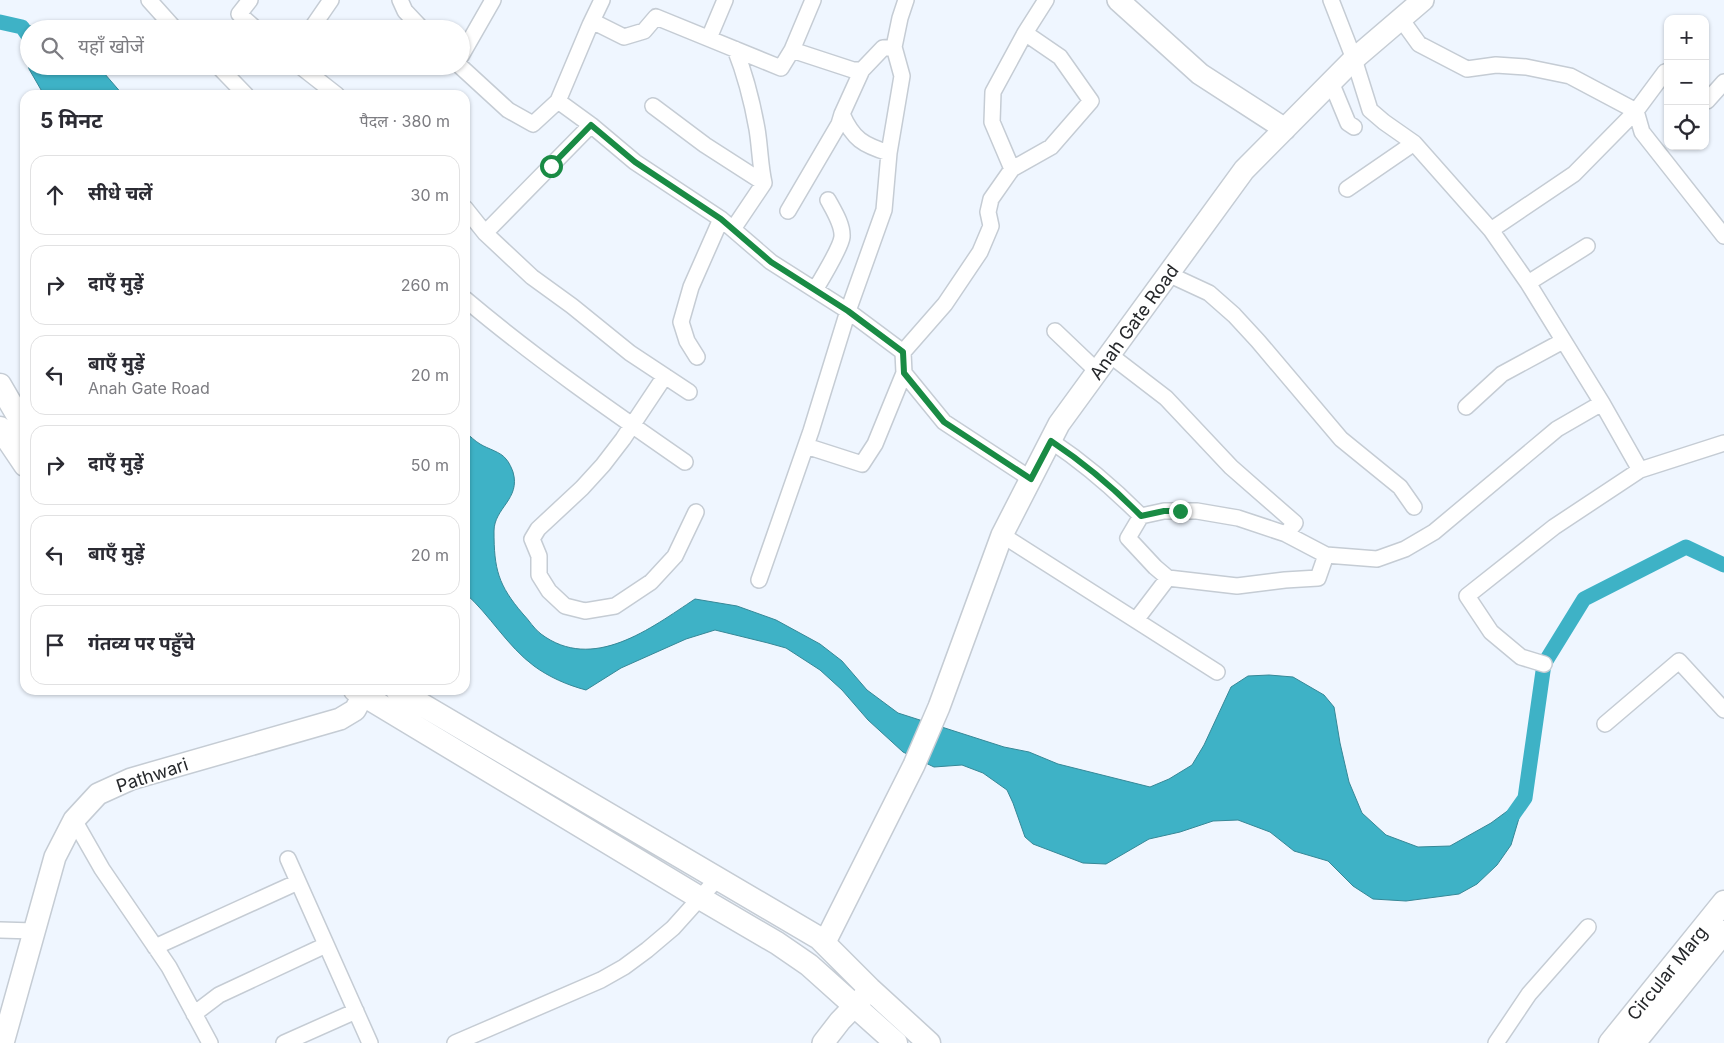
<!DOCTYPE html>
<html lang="hi">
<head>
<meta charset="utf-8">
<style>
  body { margin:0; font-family:Inter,"Noto Sans Devanagari",sans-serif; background:#f2f2f3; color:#2b2b33 }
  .controls { position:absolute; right:15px; top:15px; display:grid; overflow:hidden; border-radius:10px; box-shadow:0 1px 4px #0004 }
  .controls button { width:45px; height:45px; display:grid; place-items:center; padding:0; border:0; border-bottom:1px solid #e1e1e2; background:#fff; color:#2b2b33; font:25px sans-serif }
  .stop { position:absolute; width:15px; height:15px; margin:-11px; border:4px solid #198b44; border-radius:50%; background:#fff }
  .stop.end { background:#198b44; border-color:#fff; box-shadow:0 1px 5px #0008 }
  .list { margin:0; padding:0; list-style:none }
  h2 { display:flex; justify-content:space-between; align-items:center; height:65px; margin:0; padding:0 20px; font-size:21px }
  h2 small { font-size:16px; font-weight:400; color:#7c7c81 }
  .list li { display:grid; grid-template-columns:32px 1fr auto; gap:15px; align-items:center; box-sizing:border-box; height:80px; margin:0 10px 10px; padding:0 10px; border:1px solid #e1e1e2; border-radius:15px }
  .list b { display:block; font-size:19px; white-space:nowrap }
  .list p { margin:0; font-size:16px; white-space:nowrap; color:#7c7c81 }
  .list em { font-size:16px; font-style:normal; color:#7c7c81 }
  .icon { flex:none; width:28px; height:28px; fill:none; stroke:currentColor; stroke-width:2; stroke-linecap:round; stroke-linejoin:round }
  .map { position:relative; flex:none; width:1724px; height:1043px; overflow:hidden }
  .search { position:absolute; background:#fff; box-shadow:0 1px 4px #0004; left:20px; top:20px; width:450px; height:55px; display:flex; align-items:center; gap:12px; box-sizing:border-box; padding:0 18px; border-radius:28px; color:#7c7c81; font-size:19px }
  .panel { position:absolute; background:#fff; box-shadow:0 1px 4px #0004; left:20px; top:90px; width:450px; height:605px; border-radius:15px }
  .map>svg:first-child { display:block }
  .water { fill:#3eb2c6; stroke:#368897 }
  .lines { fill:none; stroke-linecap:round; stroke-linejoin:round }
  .canal { stroke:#3eb2c6; stroke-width:15 }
  .street-casing { stroke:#c5ccd4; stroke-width:18 }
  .secondary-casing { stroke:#c5ccd4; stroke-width:24 }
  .primary-casing { stroke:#c5ccd4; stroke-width:25 }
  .street { stroke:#fff; stroke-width:15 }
  .secondary { stroke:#fff; stroke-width:21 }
  .primary { stroke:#fff; stroke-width:22 }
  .route { stroke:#198b44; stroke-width:6 }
  .labels { text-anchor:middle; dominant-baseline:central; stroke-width:4; stroke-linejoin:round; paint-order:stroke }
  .street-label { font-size:18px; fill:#25272a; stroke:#fff }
</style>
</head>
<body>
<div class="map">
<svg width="1724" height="1043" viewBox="0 0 1724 1043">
  <rect width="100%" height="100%" fill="#eff6ff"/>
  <!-- water -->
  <path class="water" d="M52,23L60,29H29V66H98L123,95H44L29,69L22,27Z
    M465,432C470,436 475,441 480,444C488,449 501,452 506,459C509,462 512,469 513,472C521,499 494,508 494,531C494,569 498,585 523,614C529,620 534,629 541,634C593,673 651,628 695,599L737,606L776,620L820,644L842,661L867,690L898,713L1004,747L1029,752L1058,764L1150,787L1169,779L1192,765L1204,745L1231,687L1248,676L1269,675L1293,677L1324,695L1334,707L1340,743L1349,782L1362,813L1386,835L1418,847L1450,846L1491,823L1525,798L1511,845L1497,865L1477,884L1459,894L1406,901L1373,899L1353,886L1328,861L1294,851L1270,832L1238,820L1213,821L1180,832L1149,839L1106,864L1083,863L1033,844L1025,837L1013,803L1007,790L983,773L962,765L934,767L903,752L868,720L842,690L820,670L786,648L768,643L715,630L686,639L621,668L586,690C567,685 549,677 534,666C507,646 490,615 465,593Z"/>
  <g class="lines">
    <!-- canal -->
    <path class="canal" d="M0,22L22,27L29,37
      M1513,815L1525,798L1544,664L1584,599L1686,547L1724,565"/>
    <defs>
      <path id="street" d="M149,0L175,29
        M250,0L239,14L256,29
        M400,0L405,11L422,29
        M1331,0L1354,59L1370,110L1384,122L1414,143L1491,230L1528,283L1602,403L1640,470
        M1401,19L1419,44L1467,69L1496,65L1526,67L1570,76L1636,111L1642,132L1724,236
        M592,21L624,37L644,31L656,17L781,68L792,50L853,70H862L883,48L894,47
        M311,29L331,0
        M709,38L725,0
        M792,50L813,0
        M461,56L493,0
        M218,66L246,95
        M300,66L337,95
        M460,66L508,110L533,124L558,101L590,25L602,0
        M1331,82L1348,123L1354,127
        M558,101L591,125L635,162L721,219L771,262L848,311L903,352L904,373L944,422L1031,479
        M1707,101L1724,82
        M653,106L705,145L764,183
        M842,114C853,139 863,145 889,153
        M1012,169L992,122L993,92L1025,33L1046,0
        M1347,189L1414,143
        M465,208L485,233L532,277L572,306L630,353L689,392
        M788,211L839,124L842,114L862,70
        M733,229L764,183C760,165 760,147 757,129C752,101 745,74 735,49
        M1491,230L1574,174L1636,111L1665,72
        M485,233L591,125
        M1168,274L1209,293L1234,315L1258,341L1341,439L1400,487L1414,507
        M1528,283L1587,246
        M815,290C821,280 841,247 842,237C843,225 834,211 828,200
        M465,299C535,358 610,410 685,462
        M1055,331L1098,372
        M903,352L945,304L980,252L991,226L988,212L991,199L1012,169L1051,147L1091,101L1060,57L1025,33
        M1110,355L1166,398L1231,467L1295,523L1286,534
        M697,357L687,341L681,322L691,287L721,219
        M665,376L623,439L603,465L582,488L538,529L532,539L539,556V575L549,591L565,606L585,611L615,606L651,582L675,556L696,512
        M1466,407L1502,374L1563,341
        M1051,441C1084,463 1113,488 1141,516
        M806,446L862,464L875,444L904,373
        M1002,535L1217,672
        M1168,578L1155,567L1128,538L1141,516L1164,511H1197L1238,518L1286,534L1326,555L1377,559L1405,549L1434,532L1557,429L1602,403
        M759,580L811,431L848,311L884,210L889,153L902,76L894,47L900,18L906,0
        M1136,620L1168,578L1237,586L1285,580L1318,578L1326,555
        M1544,664L1521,657L1491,632L1467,596L1554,527L1640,470L1724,443
        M1605,724L1679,661L1724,710
        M74,820L102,869L169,967L210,1043
        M288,859L370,1043
        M0,930L34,931
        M155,947L298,882
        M194,1014L219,995L326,945
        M284,1043L356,1011
        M455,1043L601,980L624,967L647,950L673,928L717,879
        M1496,1043L1529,994L1588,927"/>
      <path id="secondary" d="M1118,0L1200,74L1285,129
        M825,942L914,765L939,707L1002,535L1059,424L1244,170L1354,59L1423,0
        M3,1043L55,857L74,820L98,794L131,779L340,719L355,710L366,690
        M823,1043L840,1021L867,993"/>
      <path id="primary" d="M0,385L25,428
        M0,428L25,465
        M355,690L700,898L777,943L809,965L896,1043
        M397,690L819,938L870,989L929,1043
        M1610,1043L1724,902
        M1634,1043L1724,932"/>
    </defs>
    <!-- street casing -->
    <use href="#street" class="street-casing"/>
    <!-- secondary casing -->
    <use href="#secondary" class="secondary-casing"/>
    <!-- primary casing -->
    <use href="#primary" class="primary-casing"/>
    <!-- street -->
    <use href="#street" class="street"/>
    <!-- secondary -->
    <use href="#secondary" class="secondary"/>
    <!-- primary -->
    <use href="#primary" class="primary"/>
  </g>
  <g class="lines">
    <!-- route -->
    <path class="route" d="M551,166L591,125L635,162L721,219L771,262L848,311L903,352L904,373L944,422L1031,479L1051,441C1084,463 1114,488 1141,516L1164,511H1180"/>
  </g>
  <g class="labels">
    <!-- street labels -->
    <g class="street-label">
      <text transform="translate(1134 322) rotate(-54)">Anah Gate Road</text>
      <text transform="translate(152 775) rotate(-18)">Pathwari</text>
      <text transform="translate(1667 973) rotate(-51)">Circular Marg</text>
    </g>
  </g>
</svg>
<div class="controls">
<button>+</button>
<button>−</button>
<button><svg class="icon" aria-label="locate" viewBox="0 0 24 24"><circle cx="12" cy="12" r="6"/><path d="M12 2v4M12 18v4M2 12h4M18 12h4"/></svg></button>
</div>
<div class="stop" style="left:551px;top:166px"></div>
<div class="stop end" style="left:1180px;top:511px"></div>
<div class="search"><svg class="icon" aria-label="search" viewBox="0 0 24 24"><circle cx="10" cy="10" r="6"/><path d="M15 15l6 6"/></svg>यहाँ खोजें</div>
<section class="panel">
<h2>5 मिनट<small>पैदल · 380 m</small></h2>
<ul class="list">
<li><svg class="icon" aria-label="ahead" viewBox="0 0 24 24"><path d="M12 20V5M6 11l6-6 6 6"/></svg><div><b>सीधे चलें</b></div><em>30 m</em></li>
<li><svg class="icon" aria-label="right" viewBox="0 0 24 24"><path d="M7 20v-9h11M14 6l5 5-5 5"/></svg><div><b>दाएँ मुड़ें</b></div><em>260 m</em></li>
<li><svg class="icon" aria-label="left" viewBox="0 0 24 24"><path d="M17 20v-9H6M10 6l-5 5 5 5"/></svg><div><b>बाएँ मुड़ें</b><p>Anah Gate Road</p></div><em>20 m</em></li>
<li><svg class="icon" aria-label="right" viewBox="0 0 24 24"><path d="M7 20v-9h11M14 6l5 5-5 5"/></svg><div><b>दाएँ मुड़ें</b></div><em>50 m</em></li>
<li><svg class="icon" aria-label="left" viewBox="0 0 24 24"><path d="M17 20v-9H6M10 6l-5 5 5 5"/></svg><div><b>बाएँ मुड़ें</b></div><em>20 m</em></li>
<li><svg class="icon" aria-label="arrive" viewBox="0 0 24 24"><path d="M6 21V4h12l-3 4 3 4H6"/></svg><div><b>गंतव्य पर पहुँचे</b></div></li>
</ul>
</section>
</div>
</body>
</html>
